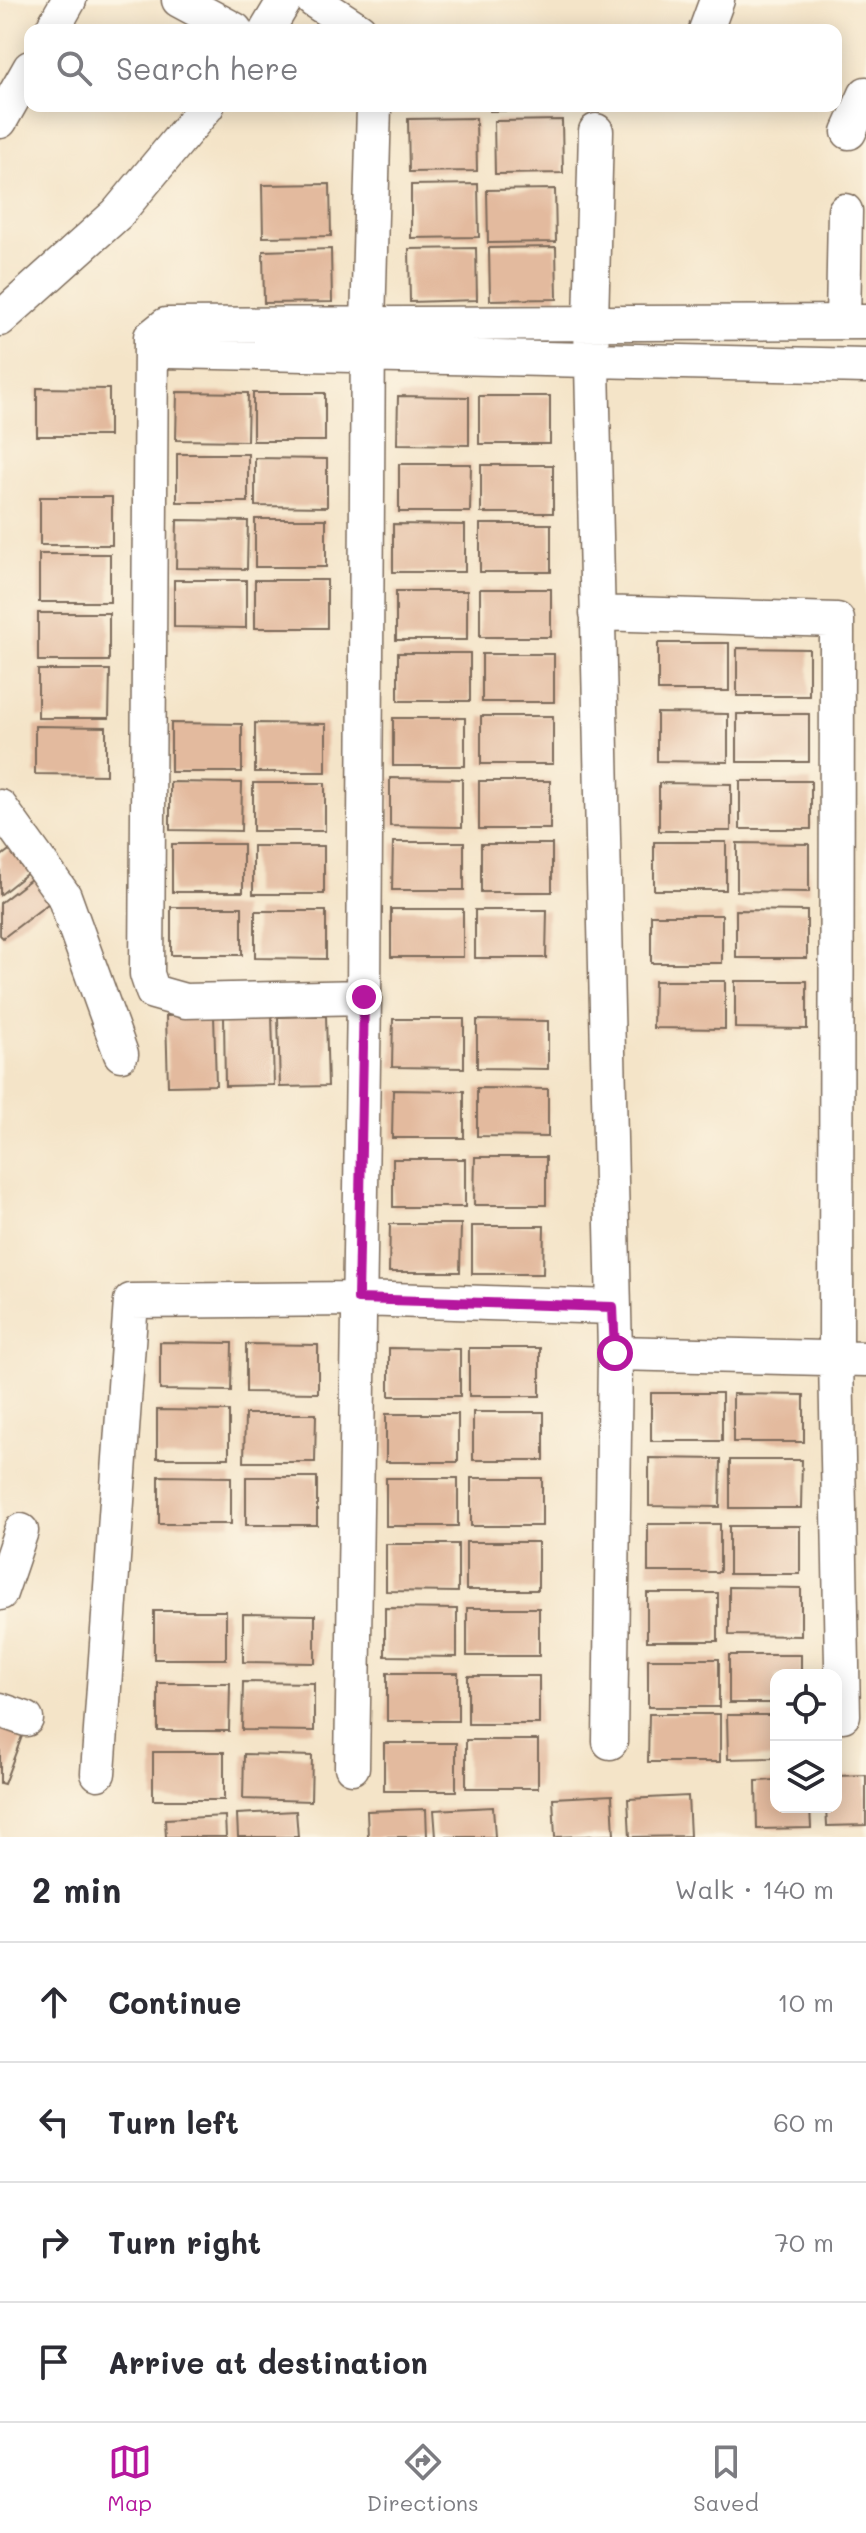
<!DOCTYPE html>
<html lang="en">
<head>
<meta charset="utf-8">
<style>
  body { margin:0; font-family:Mali,sans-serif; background:#f7f7f7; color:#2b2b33 }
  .controls { position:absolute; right:24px; bottom:24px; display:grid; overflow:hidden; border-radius:16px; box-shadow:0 4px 20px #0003 }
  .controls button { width:72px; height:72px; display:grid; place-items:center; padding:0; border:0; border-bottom:2px solid #e1e1e2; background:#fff; color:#2b2b33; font:40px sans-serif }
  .stop { position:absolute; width:24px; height:24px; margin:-18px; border:6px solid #b5179e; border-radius:50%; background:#fff }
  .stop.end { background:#b5179e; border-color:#fff; box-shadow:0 2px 8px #0008 }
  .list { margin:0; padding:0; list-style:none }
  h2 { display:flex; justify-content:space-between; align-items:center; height:104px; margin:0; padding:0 32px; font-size:34px }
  h2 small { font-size:26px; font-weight:400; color:#7c7c81 }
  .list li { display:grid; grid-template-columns:52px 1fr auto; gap:24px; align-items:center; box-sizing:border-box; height:120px; padding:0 32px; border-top:2px solid #e1e1e2 }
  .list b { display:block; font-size:30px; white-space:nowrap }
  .list em { font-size:26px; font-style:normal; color:#7c7c81 }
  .icon { flex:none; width:44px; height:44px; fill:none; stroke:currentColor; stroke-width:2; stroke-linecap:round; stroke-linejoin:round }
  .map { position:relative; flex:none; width:866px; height:1837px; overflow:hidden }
  .search { position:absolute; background:#fff; box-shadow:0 4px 20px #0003; left:24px; right:24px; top:24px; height:88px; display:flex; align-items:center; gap:20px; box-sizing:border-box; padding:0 28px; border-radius:16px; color:#7c7c81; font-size:30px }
  .sheet { height:584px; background:#fff }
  nav { display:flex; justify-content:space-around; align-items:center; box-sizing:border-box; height:112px; border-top:2px solid #e1e1e2; background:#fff; font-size:22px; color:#7c7c81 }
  nav a { display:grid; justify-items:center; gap:4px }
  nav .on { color:#b5179e }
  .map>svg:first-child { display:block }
  .building { fill:#e3ba9e }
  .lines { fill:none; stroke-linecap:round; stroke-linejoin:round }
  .minor-casing { stroke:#7c6b5a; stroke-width:37 }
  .minor { stroke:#fff; stroke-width:34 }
  .route { stroke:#b5179e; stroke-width:10 }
</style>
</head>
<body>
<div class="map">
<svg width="866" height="1837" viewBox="0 0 866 1837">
  <rect width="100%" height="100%" fill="#fcf5e5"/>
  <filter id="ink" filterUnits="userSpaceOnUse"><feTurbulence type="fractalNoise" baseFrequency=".0125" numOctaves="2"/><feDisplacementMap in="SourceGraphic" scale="16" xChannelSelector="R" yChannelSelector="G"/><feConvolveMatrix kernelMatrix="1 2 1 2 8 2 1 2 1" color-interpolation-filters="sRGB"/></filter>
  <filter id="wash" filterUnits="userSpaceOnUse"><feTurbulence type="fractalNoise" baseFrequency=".006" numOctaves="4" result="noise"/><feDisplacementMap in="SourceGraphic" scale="32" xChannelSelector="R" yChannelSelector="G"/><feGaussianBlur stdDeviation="1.8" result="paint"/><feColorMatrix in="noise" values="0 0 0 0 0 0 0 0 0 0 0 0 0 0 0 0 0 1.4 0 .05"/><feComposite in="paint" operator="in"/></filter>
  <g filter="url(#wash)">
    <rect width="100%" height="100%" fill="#f4e4c8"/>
    <g id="blocks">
      <!-- building -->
      <path class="building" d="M490,106H557V110L490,111Z
        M476,118L477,171L409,172L408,119Z
        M562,120L563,173L495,174L494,121Z
        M330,184L331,236L263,237L262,185Z
        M478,184L479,237L411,238V185Z
        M555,189L556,242L488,243L487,190Z
        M556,247L557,299L490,300L489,248Z
        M476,248L477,300L410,302L409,249Z
        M331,249L332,302L264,303L263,251Z
        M37,388L109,389V436H37Z
        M177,392L248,393L247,441L176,440Z
        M253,393H325V441H253Z
        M398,396L469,397V445L397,444Z
        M479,396H550V444H479Z
        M177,454H248V502H177Z
        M255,458L327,459V507L255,506Z
        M399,464H471L470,512H399Z
        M481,465H553V513H481Z
        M40,497H112V545H40Z
        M255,519H326V567H255Z
        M177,520L248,521L247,569L176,568Z
        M393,524L465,525V572H393Z
        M480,524H551V572H480Z
        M39,554H110V602H39Z
        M174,580H246V628L174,627Z
        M255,580H327V628H255Z
        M480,589H551V637H480Z
        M396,591H467V640H396Z
        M38,613H109V661H38Z
        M658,643H729V691H658Z
        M737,648L809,649V696H737Z
        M398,653H470V701H398Z
        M482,654H554V702H482Z
        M38,670H110L109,718H38Z
        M657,713L728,714V762L657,761Z
        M737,714H809V762H737Z
        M481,716H553V764H481Z
        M393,718H465V766H393Z
        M171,723L242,724V772H171Z
        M255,723L326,724V772H255Z
        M35,726L106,727V775L35,774Z
        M390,778L462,779V827L390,826Z
        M479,781H550V829H479Z
        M740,781H811V829H740Z
        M170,782L242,783L241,831L170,830Z
        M253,783H325V831H253Z
        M659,783L731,784V831H659Z
        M393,842H464V890H392Z
        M654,842H726V890H654Z
        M737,843L809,844V892L737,891Z
        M172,844H243V892H172Z
        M481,844H552V892H481Z
        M16,845L34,868L0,895V857Z
        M253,846H324V894H253Z
        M35,876L53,900L3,938L0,935V903Z
        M171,907H242V955H171Z
        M391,909H463V957H391Z
        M475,910H547L546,958H475Z
        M736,910L807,911V958H736Z
        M255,911H326V959L255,958Z
        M651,915H722V963H651Z
        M654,981H725V1029L653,1028Z
        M735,981H807V1029L735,1028Z
        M214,1015L216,1085L168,1086L166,1016Z
        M272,1015L274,1085L225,1086L224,1016Z
        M326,1016L328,1086L280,1087L278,1017Z
        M393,1019H464V1068L392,1067Z
        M477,1020L548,1021V1069L477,1068Z
        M477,1088L548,1089V1137L477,1136Z
        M393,1090L464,1091V1138H392Z
        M475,1157H546V1205H474Z
        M393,1159H465V1207H393Z
        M390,1224H461L460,1272H389Z
        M472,1226H544L543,1274H472Z
        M160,1342L232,1343L231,1391L160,1390Z
        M246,1344L318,1345V1393L246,1392Z
        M389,1348L460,1349V1396H389Z
        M469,1348H540V1396H469Z
        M651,1393H722V1441H651Z
        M733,1394L804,1395V1442H733Z
        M157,1410L229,1411V1458H157Z
        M473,1412H544V1460H473Z
        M245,1414H316L315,1462H244Z
        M386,1414H458V1462H386Z
        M649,1458L721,1459L720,1507L649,1506Z
        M730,1460H802L801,1508H730Z
        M159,1476L231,1477V1524H159Z
        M246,1477H317V1525H246Z
        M386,1478H458V1526H386Z
        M471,1478H542V1526H471Z
        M648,1524H720V1572H648Z
        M729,1526H800V1574H729Z
        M466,1542H538V1590H466Z
        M386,1544H458V1592L386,1591Z
        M729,1587L801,1588V1636L729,1635Z
        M647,1593H718V1641H647Z
        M385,1608L457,1609V1657L385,1656Z
        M467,1608H539V1656H467Z
        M154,1611H226V1659H154Z
        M243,1614L315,1615V1663L243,1662Z
        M729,1655H801V1675H776V1703H729Z
        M648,1659H719V1707H648Z
        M387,1673H458V1721H387Z
        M468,1676H539V1724H468Z
        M243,1682L314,1683V1731L242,1730Z
        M158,1683H230L229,1731H158Z
        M649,1714H720V1762H648Z
        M727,1715H776V1758L728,1759Z
        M0,1719L25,1728L4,1784L0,1783Z
        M466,1740H538V1788H466Z
        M384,1743H456V1791H384Z
        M153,1752H224V1800H153Z
        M244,1754L312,1756L311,1801L243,1799Z
        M866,1775V1825L827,1826L826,1807H836V1776Z
        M776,1780V1807H810L811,1828L757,1829L756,1781Z
        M612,1795L614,1835L555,1837L553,1798Z
        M688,1796L690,1836L630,1837L628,1799Z
        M493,1807L495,1837H436L434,1810Z
        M426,1809L427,1837H368L367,1811Z
        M296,1811L298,1837H238L237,1814Z
        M225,1816L226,1837H166L165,1819Z"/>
    </g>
  </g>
  <g filter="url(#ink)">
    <use href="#blocks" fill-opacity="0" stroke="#7c6b5a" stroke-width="2"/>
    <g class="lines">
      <defs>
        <path id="minor" d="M179,0L235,30
          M313,0L359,30
          M52,30L69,0
          M267,30L285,0
          M706,30L717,0
          M0,121L30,68
          M596,131L591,322L615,1353L610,1742
          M849,132L866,94
          M0,319L117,214L207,106
          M843,322L845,211
          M866,322L166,325L151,337L169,351L866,366
          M151,337L147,974L153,992L185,1001L364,997
          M597,613L837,620L836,1358L843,1715
          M0,807L64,896L121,1054
          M615,1353L866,1359
          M0,1593L21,1531
          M0,1710L26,1719
          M352,1767L364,997L368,324L374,106
          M98,1773L131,1301L358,1299L613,1307"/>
      </defs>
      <!-- minor casing -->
      <use href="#minor" class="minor-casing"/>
      <!-- minor -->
      <use href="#minor" class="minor"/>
    </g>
  </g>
  <g class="lines" filter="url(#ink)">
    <!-- route -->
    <path class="route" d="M364,997L358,1299L613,1307L615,1353"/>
  </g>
</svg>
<div class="controls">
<button><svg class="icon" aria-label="locate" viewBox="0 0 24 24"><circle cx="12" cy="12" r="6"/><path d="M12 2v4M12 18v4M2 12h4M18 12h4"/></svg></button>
<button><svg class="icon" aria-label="layers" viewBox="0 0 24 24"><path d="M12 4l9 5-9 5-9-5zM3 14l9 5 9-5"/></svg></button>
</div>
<div class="stop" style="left:615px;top:1353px"></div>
<div class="stop end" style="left:364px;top:997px"></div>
<div class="search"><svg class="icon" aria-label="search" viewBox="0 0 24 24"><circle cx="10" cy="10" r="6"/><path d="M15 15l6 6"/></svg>Search here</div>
</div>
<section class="sheet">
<h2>2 min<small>Walk · 140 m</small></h2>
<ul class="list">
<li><svg class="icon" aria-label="ahead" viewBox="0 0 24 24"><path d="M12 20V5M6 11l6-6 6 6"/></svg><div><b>Continue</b></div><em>10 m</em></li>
<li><svg class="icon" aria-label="left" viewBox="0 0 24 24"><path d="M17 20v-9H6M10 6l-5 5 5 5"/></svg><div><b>Turn left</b></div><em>60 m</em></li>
<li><svg class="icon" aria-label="right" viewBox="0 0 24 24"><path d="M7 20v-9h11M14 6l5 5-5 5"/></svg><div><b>Turn right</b></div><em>70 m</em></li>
<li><svg class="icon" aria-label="arrive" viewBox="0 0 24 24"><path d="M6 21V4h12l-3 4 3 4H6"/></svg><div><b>Arrive at destination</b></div></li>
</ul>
</section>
<nav>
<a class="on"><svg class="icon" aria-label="map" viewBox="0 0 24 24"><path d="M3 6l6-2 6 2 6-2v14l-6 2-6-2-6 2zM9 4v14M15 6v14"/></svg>Map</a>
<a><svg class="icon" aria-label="directions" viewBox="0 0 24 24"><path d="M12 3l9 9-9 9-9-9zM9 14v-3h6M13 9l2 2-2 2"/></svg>Directions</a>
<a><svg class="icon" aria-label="saved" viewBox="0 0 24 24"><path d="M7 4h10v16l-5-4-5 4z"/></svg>Saved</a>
</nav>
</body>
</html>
